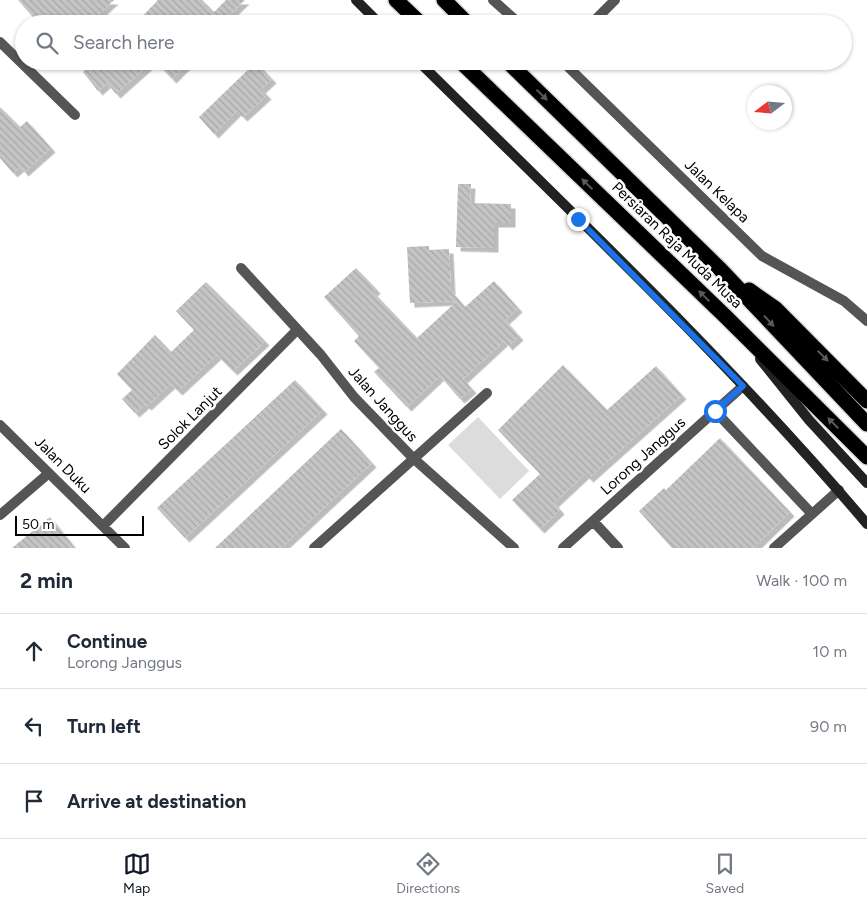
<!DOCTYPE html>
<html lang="en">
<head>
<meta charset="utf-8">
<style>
  body { margin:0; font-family:Figtree,sans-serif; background:#f2f2f3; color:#1f2937 }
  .compass { position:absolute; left:747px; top:85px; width:45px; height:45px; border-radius:50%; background:#fff; box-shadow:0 1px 4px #0004; rotate:254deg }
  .scale { position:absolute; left:15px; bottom:12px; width:129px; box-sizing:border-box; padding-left:5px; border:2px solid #000; border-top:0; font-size:14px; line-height:18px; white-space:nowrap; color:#000; -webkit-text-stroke:4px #fff; paint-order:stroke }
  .stop { position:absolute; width:15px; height:15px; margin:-11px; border:4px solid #1a73e8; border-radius:50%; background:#fff }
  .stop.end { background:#1a73e8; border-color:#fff; box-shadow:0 1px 5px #0008 }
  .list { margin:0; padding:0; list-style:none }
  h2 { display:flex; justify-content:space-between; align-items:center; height:65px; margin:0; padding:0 20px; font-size:21px }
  h2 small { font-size:16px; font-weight:400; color:#747a83 }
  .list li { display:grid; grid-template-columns:32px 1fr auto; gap:15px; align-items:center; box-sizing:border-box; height:75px; padding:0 20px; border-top:1px solid #e0e1e3 }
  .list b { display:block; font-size:19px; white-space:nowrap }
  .list p { margin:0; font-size:16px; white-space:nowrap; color:#747a83 }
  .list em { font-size:16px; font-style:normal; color:#747a83 }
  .icon { flex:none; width:28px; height:28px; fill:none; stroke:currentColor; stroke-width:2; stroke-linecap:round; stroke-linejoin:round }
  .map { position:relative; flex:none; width:867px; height:548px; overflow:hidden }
  .search { position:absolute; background:#fff; box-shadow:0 1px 4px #0004; left:15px; right:15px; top:15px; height:55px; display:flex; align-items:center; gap:12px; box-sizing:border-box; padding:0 18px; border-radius:28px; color:#747a83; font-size:19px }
  .sheet { height:290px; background:#fff }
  nav { display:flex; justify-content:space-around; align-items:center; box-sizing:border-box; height:70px; border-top:1px solid #e0e1e3; background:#fff; font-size:14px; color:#747a83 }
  nav a { display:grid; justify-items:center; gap:2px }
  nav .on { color:#111827 }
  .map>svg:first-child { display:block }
  .grass { fill:#dcdcdc }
  .building { fill:url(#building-back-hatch); filter:url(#shadow) }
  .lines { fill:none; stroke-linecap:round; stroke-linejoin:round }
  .highway-casing { stroke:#dbdbdb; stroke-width:18 }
  .street { stroke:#555; stroke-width:10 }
  .secondary { stroke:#222; stroke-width:10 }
  .highway { stroke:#000; stroke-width:15 }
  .oneway { fill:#595959 }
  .route { stroke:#1a73e8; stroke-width:6 }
  .labels { text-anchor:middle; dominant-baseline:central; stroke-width:5; stroke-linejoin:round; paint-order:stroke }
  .street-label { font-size:15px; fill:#000; stroke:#fff }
</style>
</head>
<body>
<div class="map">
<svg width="867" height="548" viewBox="0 0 867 548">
  <defs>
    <pattern id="building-back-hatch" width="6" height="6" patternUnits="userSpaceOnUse" patternTransform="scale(1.25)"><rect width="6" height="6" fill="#c4c4c4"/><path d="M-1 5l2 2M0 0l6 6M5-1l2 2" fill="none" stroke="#a7a7a7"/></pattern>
    <filter id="shadow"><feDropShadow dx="4.5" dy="4.5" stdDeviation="0" flood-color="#0004"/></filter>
  </defs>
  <rect width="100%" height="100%" fill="#fff"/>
  <!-- grass -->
  <path class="grass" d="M478,417L529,471L500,499L448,445Z"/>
  <!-- building -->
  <path class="building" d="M18,0H114L88,24H39Z
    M158,0H202L214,12L226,0H245L223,21L226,24H135Z
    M95,61H153L116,94L107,83L98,91L83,72Z
    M155,61H190L172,79Z
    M256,62L272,79L261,89L267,95L243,117L237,111L214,134L199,117Z
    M0,107L20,127L27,121L51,148L24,172L20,167L13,173L0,158Z
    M458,184H471L470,203L511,204V223H494V248L456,247Z
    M429,246V250L449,249L451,291L465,307L494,281L518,308L505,320L519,336L508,346L504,341L463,379L472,389L460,399L440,376L407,407L374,372L379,368L354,341L359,336L324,297L356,268L376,289L373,292L417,338L457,301L410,303L407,247Z
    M206,282L265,341L233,371L217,355L178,391L171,384L147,406L145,404L135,413L122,399L132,390L117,374L155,335L171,352L194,330L176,311Z
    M563,365L607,410L656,366L682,395L589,478L585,474L554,503L560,510L540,529L512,500L540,474L498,430Z
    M295,380L323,410L185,538L157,508Z
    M341,429L372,463L345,488L281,548H215Z
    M720,438L790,512L753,548H672L639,511L664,488L666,490Z
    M50,517L75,548H12L29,534Z"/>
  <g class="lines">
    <defs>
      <path id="highway" d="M396,0L421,24
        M444,0L468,24
        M460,61L725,316L867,457
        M507,61L719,268L867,424
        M749,290L776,309L867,401"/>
    </defs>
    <!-- highway casing -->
    <use href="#highway" class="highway-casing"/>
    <!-- street -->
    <path class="street" d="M493,0L520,24
      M591,24L615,0
      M0,42L75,115
      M562,61L762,256L844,301L867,321
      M241,268L321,355L354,397L413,458L514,548
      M715,411L812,514
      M0,425L125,548
      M0,515L49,473
      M593,521L618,548
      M103,526L297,330
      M314,548L487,393
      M563,548L743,386
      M774,548L839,490"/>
    <!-- secondary -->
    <path class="secondary" d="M356,0L380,24
      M418,61C571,212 728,360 867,524
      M760,359L809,420L867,483"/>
    <!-- highway -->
    <use href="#highway" class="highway"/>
  </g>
  <!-- one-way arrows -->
  <defs><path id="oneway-solid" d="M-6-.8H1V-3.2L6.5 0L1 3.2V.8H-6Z" transform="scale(1.25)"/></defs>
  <g class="oneway">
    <use href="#oneway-solid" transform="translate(542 95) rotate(44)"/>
    <use href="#oneway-solid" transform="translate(587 184) rotate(-136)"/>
    <use href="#oneway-solid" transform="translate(704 296) rotate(-136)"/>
    <use href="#oneway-solid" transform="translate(769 321) rotate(47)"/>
    <use href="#oneway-solid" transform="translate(823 356) rotate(45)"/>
    <use href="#oneway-solid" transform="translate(833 423) rotate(-135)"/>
  </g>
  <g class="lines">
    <!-- route -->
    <path class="route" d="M578,219L743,386L715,411"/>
  </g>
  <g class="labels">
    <!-- street labels -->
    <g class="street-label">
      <text transform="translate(717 191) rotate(44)">Jalan Kelapa</text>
      <text transform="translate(677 245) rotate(44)">Persiaran Raja Muda Musa</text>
      <text transform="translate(383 404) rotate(48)">Jalan Janggus</text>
      <text transform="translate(190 418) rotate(-45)">Solok Lanjut</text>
      <text transform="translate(643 456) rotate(-42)">Lorong Janggus</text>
      <text transform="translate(63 465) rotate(45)">Jalan Duku</text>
    </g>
  </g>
</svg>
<svg class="compass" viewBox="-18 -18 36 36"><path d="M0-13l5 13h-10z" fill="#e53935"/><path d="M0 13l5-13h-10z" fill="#747a83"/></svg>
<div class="scale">50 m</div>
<div class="stop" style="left:715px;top:411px"></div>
<div class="stop end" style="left:578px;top:219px"></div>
<div class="search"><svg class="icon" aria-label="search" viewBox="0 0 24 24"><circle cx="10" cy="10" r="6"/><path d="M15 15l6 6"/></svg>Search here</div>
</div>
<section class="sheet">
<h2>2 min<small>Walk · 100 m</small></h2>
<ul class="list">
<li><svg class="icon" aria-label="ahead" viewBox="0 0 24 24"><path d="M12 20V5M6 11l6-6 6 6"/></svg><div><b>Continue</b><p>Lorong Janggus</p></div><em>10 m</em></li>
<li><svg class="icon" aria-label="left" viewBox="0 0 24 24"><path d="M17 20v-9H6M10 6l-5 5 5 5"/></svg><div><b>Turn left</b></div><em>90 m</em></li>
<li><svg class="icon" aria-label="arrive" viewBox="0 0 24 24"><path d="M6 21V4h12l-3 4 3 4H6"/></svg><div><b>Arrive at destination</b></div></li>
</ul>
</section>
<nav>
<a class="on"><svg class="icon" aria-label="map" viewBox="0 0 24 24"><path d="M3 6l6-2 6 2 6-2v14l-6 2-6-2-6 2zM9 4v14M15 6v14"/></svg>Map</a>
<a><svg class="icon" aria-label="directions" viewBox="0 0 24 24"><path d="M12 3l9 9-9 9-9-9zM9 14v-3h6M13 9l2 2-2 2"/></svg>Directions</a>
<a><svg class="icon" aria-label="saved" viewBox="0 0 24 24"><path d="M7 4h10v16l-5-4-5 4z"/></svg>Saved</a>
</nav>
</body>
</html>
